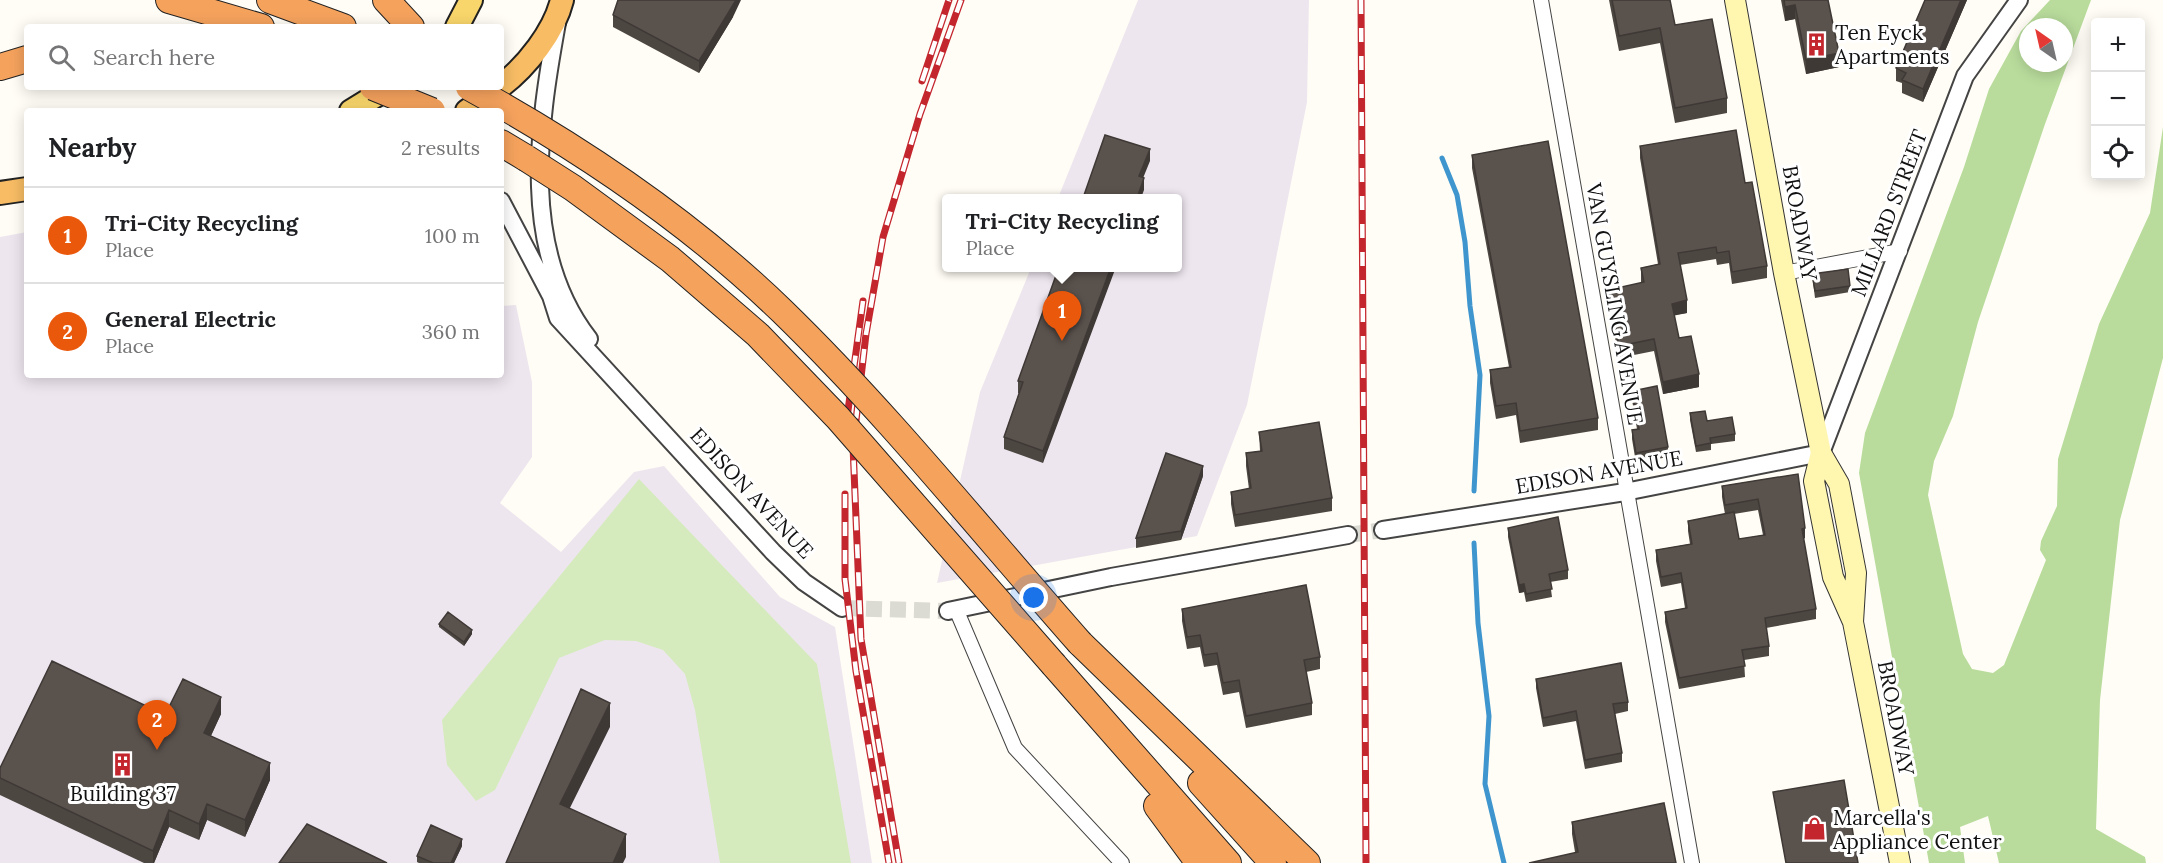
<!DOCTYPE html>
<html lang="en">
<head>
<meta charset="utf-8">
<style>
  body { margin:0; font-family:Lora,serif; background:#f6f6f6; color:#202124 }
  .controls { position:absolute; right:18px; top:18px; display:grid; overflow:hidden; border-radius:6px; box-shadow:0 3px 15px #0003 }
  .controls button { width:54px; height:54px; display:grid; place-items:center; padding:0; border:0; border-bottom:2px solid #e0e0e0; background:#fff; color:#202124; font:30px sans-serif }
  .compass { position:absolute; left:2019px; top:18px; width:54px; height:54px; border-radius:50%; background:#fff; box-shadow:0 3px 15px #0003; rotate:326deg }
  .you { position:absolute; left:1034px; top:598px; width:21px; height:21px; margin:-15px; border:4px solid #fff; border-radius:50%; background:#1a73e8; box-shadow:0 0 0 9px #1a73e833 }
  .badge { display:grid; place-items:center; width:39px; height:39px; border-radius:50%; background:#ea580c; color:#fff; font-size:20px; font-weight:700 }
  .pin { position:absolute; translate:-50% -50px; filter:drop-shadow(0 2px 3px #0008) }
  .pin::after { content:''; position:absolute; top:32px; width:21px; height:18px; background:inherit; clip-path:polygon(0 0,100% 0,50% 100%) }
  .popup { position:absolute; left:942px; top:194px; width:240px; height:78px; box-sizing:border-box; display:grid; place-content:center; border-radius:6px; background:#fff; filter:drop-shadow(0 2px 4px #0005); font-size:20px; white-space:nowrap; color:#757577 }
  .popup b { font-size:22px; color:#202124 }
  .popup::after { content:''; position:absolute; left:50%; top:100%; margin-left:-12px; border:12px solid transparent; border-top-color:#fff }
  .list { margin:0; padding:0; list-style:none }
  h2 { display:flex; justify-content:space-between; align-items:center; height:78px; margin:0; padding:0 24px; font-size:26px }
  h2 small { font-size:20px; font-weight:400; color:#757577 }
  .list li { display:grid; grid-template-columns:39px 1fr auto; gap:18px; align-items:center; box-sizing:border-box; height:96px; padding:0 24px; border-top:2px solid #e0e0e0 }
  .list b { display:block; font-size:22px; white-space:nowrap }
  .list p { margin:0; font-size:20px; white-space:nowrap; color:#757577 }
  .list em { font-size:20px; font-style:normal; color:#757577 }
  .icon { flex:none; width:33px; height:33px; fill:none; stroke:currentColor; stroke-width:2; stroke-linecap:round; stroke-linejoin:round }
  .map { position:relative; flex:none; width:2163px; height:863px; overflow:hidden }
  .search { position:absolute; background:#fff; box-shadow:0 3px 15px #0003; left:24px; top:24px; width:480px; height:66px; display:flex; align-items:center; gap:15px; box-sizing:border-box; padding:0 21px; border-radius:6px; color:#757577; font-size:22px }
  .panel { position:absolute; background:#fff; box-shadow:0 3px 15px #0003; left:24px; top:108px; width:480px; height:270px; border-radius:6px }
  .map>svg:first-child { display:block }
  .industrial { fill:#eee6ef }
  .green { fill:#d5ebbd }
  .forest { fill:#b9dc9c; fill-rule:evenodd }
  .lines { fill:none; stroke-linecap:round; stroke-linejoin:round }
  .stream { stroke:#3f96cf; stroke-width:5 }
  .tertiary-tunnel { stroke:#dbdad3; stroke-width:16; stroke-dasharray:16 8; stroke-linecap:butt }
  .minor-casing { stroke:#444; stroke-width:16 }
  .tertiary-casing { stroke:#444; stroke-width:20 }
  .secondary-casing { stroke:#333; stroke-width:22 }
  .primary-casing { stroke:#222; stroke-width:26 }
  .trunk-casing { stroke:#222; stroke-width:26 }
  .motorway-casing { stroke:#222; stroke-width:28 }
  .minor { stroke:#fff; stroke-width:14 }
  .tertiary { stroke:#fff; stroke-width:16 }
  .secondary { stroke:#fff6b0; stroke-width:20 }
  .primary { stroke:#f9d66b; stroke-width:22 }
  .trunk { stroke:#f7bc64; stroke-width:22 }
  .motorway { stroke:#f5a25d; stroke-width:26 }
  .rail-casing { stroke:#c4262e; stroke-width:7 }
  .rail { stroke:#fff; stroke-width:4.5; stroke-dasharray:14; stroke-linecap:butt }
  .motorway-bridge-casing { stroke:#222; stroke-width:28; stroke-linecap:butt }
  .motorway-bridge { stroke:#f5a25d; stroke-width:26 }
  .wall { fill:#4d4742; fill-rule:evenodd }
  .shaded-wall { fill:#3f3936 }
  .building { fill:#5a524d; stroke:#3f3936; stroke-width:1.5 }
  .labels { text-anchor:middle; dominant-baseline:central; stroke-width:6; stroke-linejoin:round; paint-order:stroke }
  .poi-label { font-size:21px; fill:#111; stroke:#fff; text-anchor:start }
  .street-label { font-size:21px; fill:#111; stroke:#fff }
</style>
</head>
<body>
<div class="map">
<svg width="2163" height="863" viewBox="0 0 2163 863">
  <rect width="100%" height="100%" fill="#fffdf5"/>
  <!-- industrial -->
  <path class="industrial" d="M1138,0H1309L1307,102L1247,405L1197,536L937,583L980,392L1031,268H1178V198H1058Z
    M27,232V375H501V306L516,305L532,382V457L500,503L561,552L634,472L664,466L780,597L835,627L872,863H0V237Z"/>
  <!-- green -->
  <path class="green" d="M639,479L817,664L851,863H720L695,710L685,674L663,650L636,641L605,640L559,658L495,790L476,801L447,765L442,720Z"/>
  <!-- forest -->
  <path class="forest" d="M2050,0H2091L2045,124L1978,322L1953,416L1934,461L1928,495L1963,654L1972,669L1993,673L2004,665L2046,560L2040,550L2041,541L2057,506L2058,459L2099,324L2150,213L2163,127V358L2120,520L2100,700L2096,829L2145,857L2146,863H1999L1988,816L1960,827L1965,863H1929L1859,473L1865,433L1964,167L1989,89L2021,31ZM2028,27H2064V63H2028Z"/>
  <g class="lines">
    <!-- stream -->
    <path class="stream" d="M1442,158L1457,195L1465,242L1470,306L1480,375L1474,491
      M1474,543L1478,623L1489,716L1485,784L1504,863"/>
    <!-- tertiary-tunnel -->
    <path class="tertiary-tunnel" d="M1348,535L1383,530
      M842,608L948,611"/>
    <defs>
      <path id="minor" d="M1541,0L1692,863
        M1784,273L1900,251
        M956,609L1015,748L1122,863"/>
      <path id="tertiary" d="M557,23C538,127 520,250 589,339
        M501,201L551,296L558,318L773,552L804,582L842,608
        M1383,530L1625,492L1821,453L1965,76L2019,0
        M948,611L1111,577L1348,535"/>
      <path id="secondary" d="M1735,0L1784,273L1821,453L1839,484L1856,573L1853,622
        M1821,453L1814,481L1833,577L1853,622L1900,863"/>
      <path id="primary" d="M457,27L471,0
        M351,111L390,87"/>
      <path id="trunk" d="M501,86C527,66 554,32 562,0
        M467,111L500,88
        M0,193L27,189"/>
      <path id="motorway" d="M169,0L261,27
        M270,0L343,27
        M386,0L411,27
        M0,67L27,59
        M501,143L526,158
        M1080,643L1307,863
        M1054,665L1228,863
        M1201,783L1273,863
        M1157,806L1199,863"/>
    </defs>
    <!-- minor casing -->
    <use href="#minor" class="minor-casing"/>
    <!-- tertiary casing -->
    <use href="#tertiary" class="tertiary-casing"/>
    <!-- secondary casing -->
    <use href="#secondary" class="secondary-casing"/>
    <!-- primary casing -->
    <use href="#primary" class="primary-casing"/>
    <!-- trunk casing -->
    <use href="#trunk" class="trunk-casing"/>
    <!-- motorway casing -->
    <use href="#motorway" class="motorway-casing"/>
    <!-- minor -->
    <use href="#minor" class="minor"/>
    <!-- tertiary -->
    <use href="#tertiary" class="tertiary"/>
    <!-- secondary -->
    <use href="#secondary" class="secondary"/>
    <!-- primary -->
    <use href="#primary" class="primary"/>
    <!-- trunk -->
    <use href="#trunk" class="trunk"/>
    <!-- motorway -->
    <use href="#motorway" class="motorway"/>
    <defs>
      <path id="rail" d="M1361,0L1366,863
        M922,81L949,0
        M846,425L863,301
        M845,494V579L856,671L889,863
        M899,863L861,639L853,446L866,334L883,237L920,114L961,0"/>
    </defs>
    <!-- rail casing -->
    <use href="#rail" class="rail-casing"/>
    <!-- rail -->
    <use href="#rail" class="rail"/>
    <defs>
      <path id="motorway-bridge" d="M373,87L432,111
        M469,87C582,149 690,222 782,311C889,415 982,532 1080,643
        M526,158L573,188L670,259L758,335L838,418L1054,665"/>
    </defs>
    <!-- motorway-bridge casing -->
    <use href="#motorway-bridge" class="motorway-bridge-casing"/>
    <!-- motorway-bridge -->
    <use href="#motorway-bridge" class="motorway-bridge"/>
  </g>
  <!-- wall -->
  <path class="wall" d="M1609,0H1670L1675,25L1727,98V113L1675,123L1660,43L1619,51Z
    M1781,0H1828L1839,67L1806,74L1795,19L1785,21Z
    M1925,0H1967L1923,102L1902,93V83L1896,81V68Z
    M613,15L733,17L699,73L613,27Z
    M1640,146L1745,183L1767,266V278L1732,284L1729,263L1717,265L1716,259L1680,265L1687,313L1674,315L1679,338L1699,387L1663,394L1654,351L1619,358L1608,302V290L1641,283V268L1658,264L1640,158Z
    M1472,155L1598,418V430L1520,443L1516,415L1496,419L1490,383V370L1509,367L1472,168Z
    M1059,267L1043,463L1004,449V437L1019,393H1018V381Z
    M1812,274L1850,286V292L1815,298Z
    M1632,391L1668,447V457L1636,463L1632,439V430L1637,429L1632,400Z
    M1690,413L1735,434V441L1711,444V450L1696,452L1690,420Z
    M1259,432L1332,498V511L1235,527L1231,504V492L1249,489L1246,466V453L1260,451Z
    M1798,474L1805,538L1803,539L1816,609V619L1766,628L1769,646V656L1744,660L1745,677L1679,689L1665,622V612L1685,608L1681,583L1661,587L1656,561V550L1690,544L1688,531V521L1725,514L1722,497V486ZM1758,510L1763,535L1739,539L1734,514Z
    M1203,476L1181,540L1136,548V538Z
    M1508,528L1568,570V579L1550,582L1552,597L1526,602L1524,592L1519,593L1508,537Z
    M1182,609L1320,657V669L1306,672L1312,703V715L1246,728L1239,692L1223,695L1217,665L1204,667L1200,647L1187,649L1182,621Z
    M439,624L472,634L464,646L439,627Z
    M1536,679L1628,702V711L1615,714L1622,753V762L1585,769L1576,721L1543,727L1536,688Z
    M221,714L211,736L270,780L245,837L207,820L199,840L169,827L154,863H144L0,795V768L165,715Z
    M1572,822L1676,863L1575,852L1572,834Z
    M462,846L454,863H419L417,862V856Z"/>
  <!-- shaded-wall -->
  <path class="shaded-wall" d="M736,0H741L733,17L699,73V61Z
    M1961,0H1967L1923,102V89Z
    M1795,5V19L1785,21V7Z
    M1839,53V67L1806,74V60Z
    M1150,149V161L1139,188V176Z
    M1144,178V190L1141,198H1137Z
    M1111,267H1116L1043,463V451Z
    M1687,300V313L1672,316V304Z
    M1699,374V387L1663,394V382Z
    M1203,466V476L1181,540V531Z
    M1805,528V538L1802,539V529Z
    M1524,584V592L1519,593V585Z
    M472,630V634L464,646V642Z
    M221,697V714L204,750V733Z
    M610,703V727L560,828V804Z
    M270,763V780L245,837V820Z
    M207,804V820L199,840V824Z
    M169,810V827L154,863H153V851Z
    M626,834V857L623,863H613Z
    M462,839V846L454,863H451Z"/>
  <!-- building -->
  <path class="building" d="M618,0H736L699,61L613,15Z
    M1612,0H1670L1675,25L1712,19L1727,98L1675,108L1660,28L1619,36Z
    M1784,0H1828L1839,53L1806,60L1795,5L1785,7Z
    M1925,0H1961L1923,89L1902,80L1906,73L1896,68Z
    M1736,130L1745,183L1752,182L1767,266L1732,272L1729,251L1717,253L1716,247L1678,253L1687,300L1672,304L1679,338L1691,336L1699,374L1663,382L1654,339L1619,346L1608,290L1644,282L1641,268L1660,264L1640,146Z
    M1105,135L1150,149L1139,176L1144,178L1137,198H1083Z
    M1548,141L1598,418L1520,431L1516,403L1496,406L1490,370L1511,367L1472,155Z
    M1059,267H1111L1043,451L1004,437L1023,382L1018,381Z
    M1848,269L1850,286L1815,291L1812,274Z
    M1657,386L1668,447L1636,453L1632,430L1639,429L1632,391Z
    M1705,411L1707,421L1732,417L1735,434L1710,438L1711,443L1696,446L1690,413Z
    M1319,422L1332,498L1235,515L1231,492L1251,488L1246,453L1262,451L1259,432Z
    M1166,453L1203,466L1181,531L1136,538Z
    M1798,474L1805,528L1802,529L1816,609L1765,618L1769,646L1742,650L1745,666L1679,678L1665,612L1687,608L1681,573L1661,577L1656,550L1692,544L1688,521L1734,512L1739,539L1765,535L1758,499L1725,505L1722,486Z
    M1558,517L1568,570L1549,574L1552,589L1526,594L1524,584L1519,585L1508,528Z
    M1306,585L1320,657L1304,660L1312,703L1246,716L1239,680L1223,683L1217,653L1204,655L1200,635L1187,637L1182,609Z
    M448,612L472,630L464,642L439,624Z
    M52,661L165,715L183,679L221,697L204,733L270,763L245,820L207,804L199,824L169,810L153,851L0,778V768Z
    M1621,663L1628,702L1613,704L1622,753L1585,760L1576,711L1543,718L1536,679Z
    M581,689L610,703L560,804L626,834L613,863H506Z
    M1844,780L1858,863H1786L1773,792Z
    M1664,803L1676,863H1529L1578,852L1572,822Z
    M307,824L387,863H279Z
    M431,825L462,839L451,863H433L417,856Z"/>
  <!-- icons -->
  <defs>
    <symbol id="building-bare" viewBox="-9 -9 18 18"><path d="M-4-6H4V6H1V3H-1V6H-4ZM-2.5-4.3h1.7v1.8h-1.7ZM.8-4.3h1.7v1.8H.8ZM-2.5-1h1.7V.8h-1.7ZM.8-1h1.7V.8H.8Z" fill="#c4262e" stroke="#fff" stroke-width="2.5" paint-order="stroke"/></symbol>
    <symbol id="shop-bare" viewBox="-9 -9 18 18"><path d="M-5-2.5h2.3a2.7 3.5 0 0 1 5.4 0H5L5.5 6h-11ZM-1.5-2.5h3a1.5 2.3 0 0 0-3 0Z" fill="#c4262e" stroke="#fff" stroke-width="2.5" paint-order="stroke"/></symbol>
  </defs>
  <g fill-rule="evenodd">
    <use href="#building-bare" x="1800" y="28" width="33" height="33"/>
    <use href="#building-bare" x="106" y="748" width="33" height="33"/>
    <use href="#shop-bare" x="1798" y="812" width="33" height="33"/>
  </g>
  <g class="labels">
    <!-- poi labels -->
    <g class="poi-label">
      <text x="1835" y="32">Ten Eyck<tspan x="1835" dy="24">Apartments</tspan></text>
      <text x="123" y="793" text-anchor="middle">Building 37</text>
      <text x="1833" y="817">Marcella's<tspan x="1833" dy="24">Appliance Center</tspan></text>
    </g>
    <!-- street labels -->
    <g class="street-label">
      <text transform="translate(1889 213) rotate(-69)">MILLARD STREET</text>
      <text transform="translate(1800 223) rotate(80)">BROADWAY</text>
      <text transform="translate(1615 304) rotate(80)">VAN GUYSLING AVENUE</text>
      <text transform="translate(1599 472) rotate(-10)">EDISON AVENUE</text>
      <text transform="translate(752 493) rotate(47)">EDISON AVENUE</text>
      <text transform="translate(1896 718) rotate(79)">BROADWAY</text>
    </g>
  </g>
</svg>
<div class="controls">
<button>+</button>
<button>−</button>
<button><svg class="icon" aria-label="locate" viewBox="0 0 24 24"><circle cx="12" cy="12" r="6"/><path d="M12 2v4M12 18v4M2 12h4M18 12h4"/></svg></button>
</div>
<svg class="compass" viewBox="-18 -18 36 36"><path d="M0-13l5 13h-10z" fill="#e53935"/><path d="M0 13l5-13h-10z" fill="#757577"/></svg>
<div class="you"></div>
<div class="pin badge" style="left:1062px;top:341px">1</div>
<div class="popup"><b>Tri-City Recycling</b>Place</div>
<div class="pin badge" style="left:157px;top:750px">2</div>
<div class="search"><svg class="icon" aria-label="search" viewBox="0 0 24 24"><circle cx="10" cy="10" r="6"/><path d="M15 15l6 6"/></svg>Search here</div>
<section class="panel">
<h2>Nearby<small>2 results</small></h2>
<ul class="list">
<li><span class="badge">1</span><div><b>Tri-City Recycling</b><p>Place</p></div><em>100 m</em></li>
<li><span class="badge">2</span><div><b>General Electric</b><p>Place</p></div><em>360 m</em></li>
</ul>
</section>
</div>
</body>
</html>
